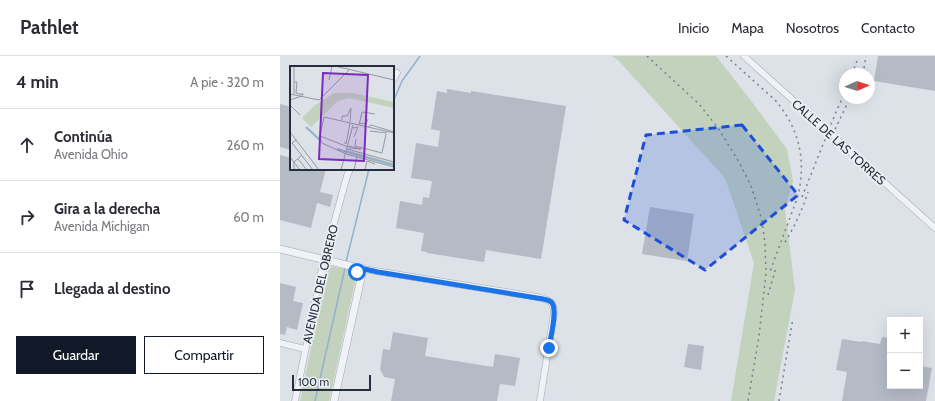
<!DOCTYPE html>
<html lang="es">
<head>
<meta charset="utf-8">
<style>
  body { margin:0; font-family:Cabin,sans-serif; background:#f2f2f3; color:#2b2b33 }
  .controls { position:absolute; right:12px; bottom:12px; display:grid; overflow:hidden; border-radius:0px; box-shadow:0 4px 16px #0002 }
  .controls button { width:36px; height:36px; display:grid; place-items:center; padding:0; border:0; border-bottom:1px solid #e1e1e2; background:#fff; color:#2b2b33; font:20px sans-serif }
  .compass { position:absolute; left:559px; top:12px; width:36px; height:36px; border-radius:50%; background:#fff; box-shadow:0 4px 16px #0002; rotate:87deg }
  .scale { position:absolute; left:12px; bottom:10px; width:79px; box-sizing:border-box; padding-left:4px; border:2px solid #252f3f; border-top:0; font-size:11px; line-height:14px; white-space:nowrap; color:#252f3f; -webkit-text-stroke:3px #ecf0f5; paint-order:stroke }
  .stop { position:absolute; width:12px; height:12px; margin:-9px; border:3px solid #1a73e8; border-radius:50%; background:#fff }
  .stop.end { background:#1a73e8; border-color:#fff; box-shadow:0 1px 4px #0008 }
  .list { margin:0; padding:0; list-style:none }
  h2 { display:flex; justify-content:space-between; align-items:center; height:52px; margin:0; padding:0 16px; font-size:17px }
  h2 small { font-size:13px; font-weight:400; color:#7c7c81 }
  .list li { display:grid; grid-template-columns:26px 1fr auto; gap:12px; align-items:center; box-sizing:border-box; height:72px; padding:0 16px; border-top:1px solid #e1e1e2 }
  .list b { display:block; font-size:15px; white-space:nowrap }
  .list p { margin:0; font-size:13px; white-space:nowrap; color:#7c7c81 }
  .list em { font-size:13px; font-style:normal; color:#7c7c81 }
  .actions { display:flex; gap:8px; padding:12px 16px }
  .actions a { flex:1; padding:9px 0; border:1px solid #111827; border-radius:0px; text-align:center; font-size:14px; color:#111827 }
  .actions .main { background:#111827; color:#fff }
  .icon { flex:none; width:22px; height:22px; fill:none; stroke:currentColor; stroke-width:2; stroke-linecap:round; stroke-linejoin:round }
  .map { position:relative; flex:none; width:655px; height:345px; overflow:hidden }
  header { display:flex; align-items:center; gap:24px; box-sizing:border-box; height:56px; padding:0 20px; background:#fff; border-bottom:1px solid #e1e1e2 }
  header strong { font-size:19px }
  nav { display:flex; gap:22px; margin-inline-start:auto; font-size:14px }
  main { display:flex }
  aside { flex:1; background:#fff }
  .map>svg:first-child { display:block }
  .green { fill:#c3d2bd }
  .lines { fill:none; stroke-linecap:round; stroke-linejoin:round }
  .stream { stroke:#95b0cb; stroke-width:1.5 }
  .building { fill:#b4bbc5 }
  .minor-casing { stroke:#a2a8b2; stroke-width:7 }
  .tertiary-casing { stroke:#a2a8b2; stroke-width:8 }
  .minor { stroke:#f0f2f6; stroke-width:6 }
  .tertiary { stroke:#f0f2f6; stroke-width:7 }
  .rail { stroke:#758192; stroke-width:1.5; stroke-dasharray:2 4; stroke-linecap:butt }
  .route { stroke:#1a73e8; stroke-width:5 }
  .marked { fill:#1d4ed8; fill-opacity:0.2; stroke:#1d4ed8; stroke-width:3; stroke-dasharray:8 5; stroke-linejoin:round }
  .labels { text-anchor:middle; dominant-baseline:central; stroke-width:3.5; stroke-linejoin:round; paint-order:stroke }
  .street-label { font-size:12px; fill:#252f3f; stroke:#ecf0f5 }
  .inset-river { fill:none; stroke:#95b0cb; stroke-width:2 }
  .inset-road { fill:none; stroke:#939aa4; stroke-width:1 }
  .view { fill:#7b2cbf; fill-opacity:0.15; stroke:#7b2cbf; stroke-width:2 }
  .inset-edge { fill:none; stroke:#252f3f; stroke-width:2 }
</style>
</head>
<body>
<header>
<strong>Pathlet</strong>
<nav><a>Inicio</a><a>Mapa</a><a>Nosotros</a><a>Contacto</a></nav>
</header>
<main>
<aside>
<h2>4 min<small>A pie · 320 m</small></h2>
<ul class="list">
<li><svg class="icon" aria-label="ahead" viewBox="0 0 24 24"><path d="M12 20V5M6 11l6-6 6 6"/></svg><div><b>Continúa</b><p>Avenida Ohio</p></div><em>260 m</em></li>
<li><svg class="icon" aria-label="right" viewBox="0 0 24 24"><path d="M7 20v-9h11M14 6l5 5-5 5"/></svg><div><b>Gira a la derecha</b><p>Avenida Míchigan</p></div><em>60 m</em></li>
<li><svg class="icon" aria-label="arrive" viewBox="0 0 24 24"><path d="M6 21V4h12l-3 4 3 4H6"/></svg><div><b>Llegada al destino</b></div></li>
</ul>
<div class="actions"><a class="main">Guardar</a><a>Compartir</a></div>
</aside>
<div class="map">
<svg width="655" height="345" viewBox="0 0 655 345">
  <rect width="100%" height="100%" fill="#dde1e8"/>
  <!-- green -->
  <path class="green" d="M332,0H436L469,42L507,93L513,125L505,153L515,234L494,345H451L474,207L445,122L338,4Z
    M48,210L71,214L74,219L75,226L49,345H20Z"/>
  <g class="lines">
    <!-- stream -->
    <path class="stream" d="M113,46L122,25L140,0
      M66,206L89,113
      M35,345L65,212"/>
  </g>
  <!-- building -->
  <path class="building" d="M598,0H655V35L594,25Z
    M167,33L191,37V35L286,50L261,203L206,194L204,206L147,197V196L141,195L144,177L116,172L120,145L142,149L143,141L149,142L152,125L131,122L136,87L158,91L160,75L151,73L157,35L167,37Z
    M0,48L11,51V94L0,91Z
    M0,99L11,102V113H46L40,136L53,139L50,151L37,147L31,172L0,164Z
    M370,151L414,158L407,205L362,198Z
    M0,227L16,231L13,245L23,247L17,274L7,271L5,279L0,278Z
    M113,276L148,282L145,300L213,311L215,298L240,302L235,330L220,328L217,345H111L115,323L104,321L100,313L103,293L110,294Z
    M602,281L610,282V330H640V310L652,312L646,345H562L567,316L556,314L562,283L581,286V285L600,288Z
    M408,288L424,290L421,314L404,311Z"/>
  <g class="lines">
    <defs>
      <path id="minor" d="M464,0L655,172
        M113,24L117,17
        M83,213L257,241C268,244 274,244 274,257L260,345
        M0,287L25,293
        M15,345L44,203L67,120L70,113"/>
      <path id="tertiary" d="M0,193L83,213L54,345"/>
    </defs>
    <!-- minor casing -->
    <use href="#minor" class="minor-casing"/>
    <!-- tertiary casing -->
    <use href="#tertiary" class="tertiary-casing"/>
    <!-- minor -->
    <use href="#minor" class="minor"/>
    <!-- tertiary -->
    <use href="#tertiary" class="tertiary"/>
    <!-- rail -->
    <path class="rail" d="M367,0L419,48L438,72L459,106L471,130L482,164L485,188L486,217L479,280L468,345
      M446,0L495,44C520,73 527,106 517,143L489,218
      M572,18L578,2
      M583,18L586,0
      M550,84L570,42
      M522,141L556,56L565,36
      M505,186C515,170 522,154 528,136
      M488,239L496,212
      M499,345L513,262"/>
  </g>
  <g class="lines">
    <!-- route -->
    <path class="route" d="M77,216L75,211L98,216L257,242C262,243 269,243 272,247C278,255 270,282 269,292"/>
  </g>
  <!-- marked area -->
  <path class="marked" d="M462,69L518,139L425,214L344,164L366,79Z"/>
  <g class="labels">
    <!-- street labels -->
    <g class="street-label">
      <text transform="translate(559 86) rotate(42)">CALLE DE LAS TORRES</text>
      <text transform="translate(40 228) rotate(-77)">AVENIDA DEL OBRERO</text>
    </g>
  </g>
  <!-- overview -->
  <g transform="translate(10 10)">
    <rect width="104" height="104" fill="#dde1e8"/>
    <path d="M44,27H63L104,36V42L59,32L48,35L21,61L12,52L24,40ZM58,84L104,97V100L56,88Z" fill="#c3d2bd"/>
    <path class="inset-river" d="M16,61L32,76M47,83L104,99"/>
    <path class="inset-road" d="M45,0L104,14M39,14L42,0M4,16H7L6,27L13,29L12,27M0,28L29,34L59,4M4,28V0M0,34L12,30M0,39L10,49M52,54V50H57L61,42M60,56L61,42M69,57L76,58L78,53M69,59L72,46L85,48M78,61L81,59L104,66M63,62L68,61L64,71M80,65L97,67M0,66L29,104M66,73L65,80L92,87L96,68M6,74L2,77L23,104M54,76L56,78L60,57M32,77L56,88L104,101M59,80L71,83L59,82ZM58,81L30,70L34,51L104,67M57,83L104,96M0,91L10,104M8,93L17,104M4,104V96L12,89M51,104L63,59M64,104L67,91M75,104L77,95L85,98"/>
    <path class="view" d="M33,7L78,9L74,95L29,93Z"/>
    <rect width="104" height="104" class="inset-edge"/>
  </g>
</svg>
<div class="controls">
<button>+</button>
<button>−</button>
</div>
<svg class="compass" viewBox="-18 -18 36 36"><path d="M0-13l5 13h-10z" fill="#e53935"/><path d="M0 13l5-13h-10z" fill="#7c7c81"/></svg>
<div class="scale">100 m</div>
<div class="stop" style="left:77px;top:216px"></div>
<div class="stop end" style="left:269px;top:292px"></div>
</div>
</main>
</body>
</html>
